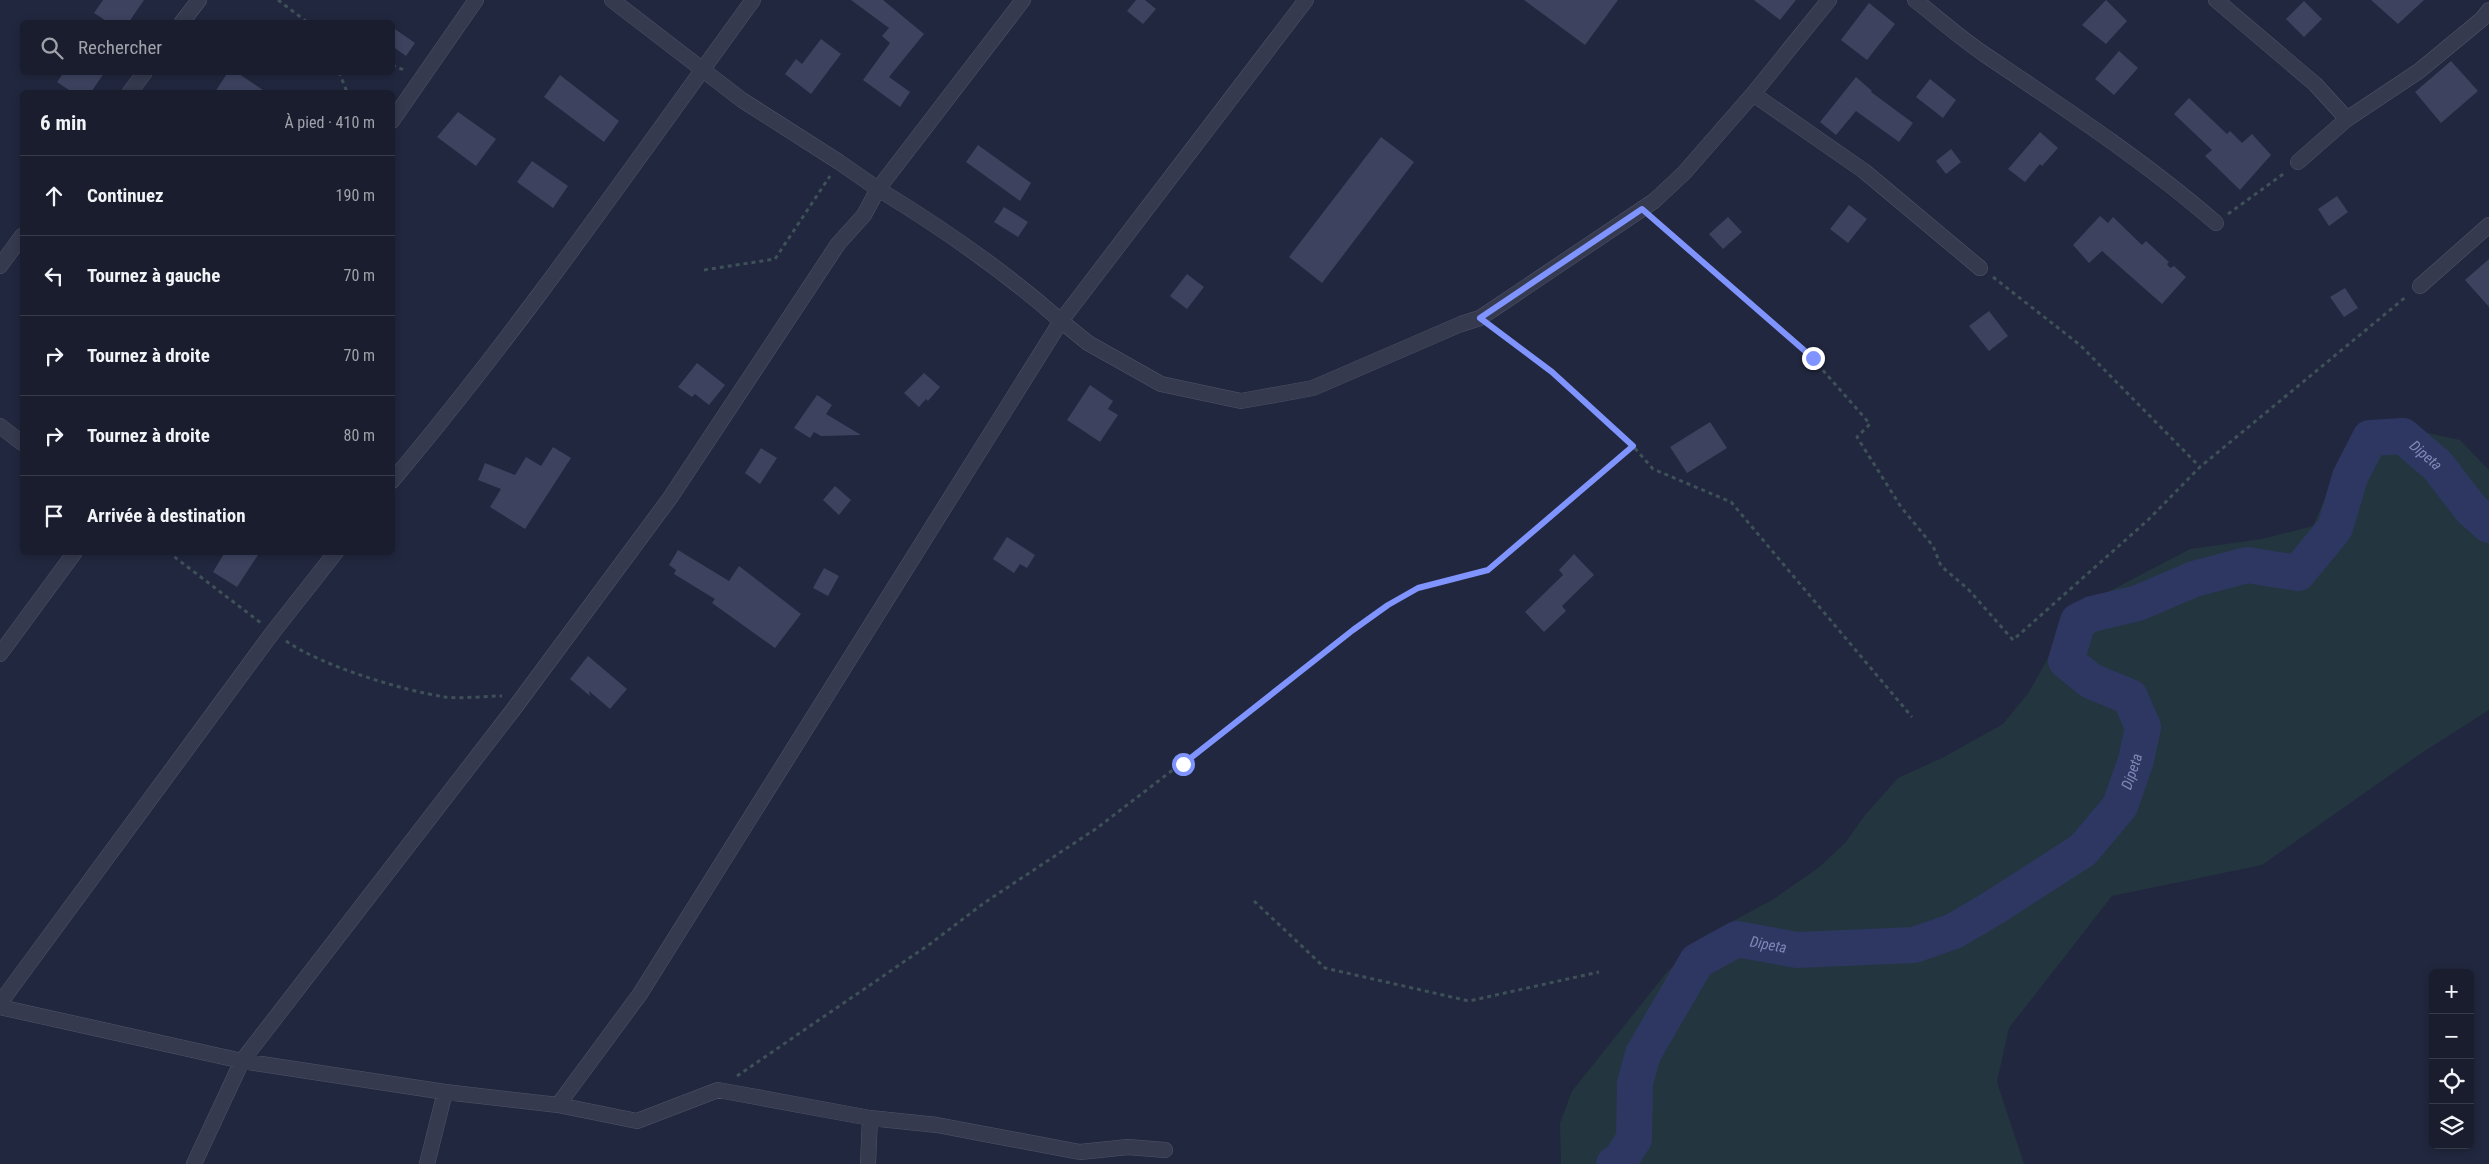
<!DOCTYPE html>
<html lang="fr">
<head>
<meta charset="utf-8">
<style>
  body { margin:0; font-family:"Roboto Condensed",sans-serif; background:#262a3a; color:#f1f3f6 }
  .controls { position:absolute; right:15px; bottom:15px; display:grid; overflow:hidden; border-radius:8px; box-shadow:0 2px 8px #0003 }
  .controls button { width:45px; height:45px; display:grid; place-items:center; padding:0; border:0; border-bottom:1px solid #373b4a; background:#191d2e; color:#f1f3f6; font:25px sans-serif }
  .stop { position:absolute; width:15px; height:15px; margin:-11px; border:4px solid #8094ff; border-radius:50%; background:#fff }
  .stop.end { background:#8094ff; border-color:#fff; box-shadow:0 1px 5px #0008 }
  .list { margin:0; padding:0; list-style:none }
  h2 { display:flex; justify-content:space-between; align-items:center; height:65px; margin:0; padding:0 20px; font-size:21px }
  h2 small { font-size:16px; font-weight:400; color:#9fa2aa }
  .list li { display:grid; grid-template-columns:32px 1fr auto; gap:15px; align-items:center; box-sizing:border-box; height:80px; padding:0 20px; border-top:1px solid #373b4a }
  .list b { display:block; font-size:19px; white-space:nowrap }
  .list em { font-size:16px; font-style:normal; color:#9fa2aa }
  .icon { flex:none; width:28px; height:28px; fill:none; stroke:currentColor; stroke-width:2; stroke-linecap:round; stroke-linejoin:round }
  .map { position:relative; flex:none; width:2489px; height:1164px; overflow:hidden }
  .search { position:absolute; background:#191d2e; box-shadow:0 2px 8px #0003; left:20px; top:20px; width:375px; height:55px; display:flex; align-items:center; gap:12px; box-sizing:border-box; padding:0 18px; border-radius:8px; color:#9fa2aa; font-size:19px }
  .panel { position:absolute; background:#191d2e; box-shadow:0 2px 8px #0003; left:20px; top:90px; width:375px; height:465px; border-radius:8px }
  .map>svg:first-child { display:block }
  .green { fill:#23353f }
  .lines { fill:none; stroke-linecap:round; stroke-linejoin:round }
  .river { stroke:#2e3761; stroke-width:36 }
  .building { fill:#3d425f }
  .minor-casing { stroke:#505469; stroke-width:16 }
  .path { stroke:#3e5159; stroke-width:3; stroke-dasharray:4 4; stroke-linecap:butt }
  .minor { stroke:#353a4e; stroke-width:15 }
  .route { stroke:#8094ff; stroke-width:6 }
  .labels { text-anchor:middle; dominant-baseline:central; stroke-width:4.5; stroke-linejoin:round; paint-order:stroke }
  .water-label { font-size:15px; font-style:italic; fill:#7e89b8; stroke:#1a1f33 }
</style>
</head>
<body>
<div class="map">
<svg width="2489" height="1164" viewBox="0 0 2489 1164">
  <rect width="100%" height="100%" fill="#21273e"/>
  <!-- green -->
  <path class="green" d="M2369,420L2460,440L2489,470V710L2420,754L2262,865L2112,896L2009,1028L1997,1082L2024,1164H1561L1560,1123L1572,1091L1667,972L1705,936L1772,900L1818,868L1845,843L1865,815L1898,778L1944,757L2003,724L2029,692L2048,658L2066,614L2190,549L2262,539L2313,526L2349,443Z"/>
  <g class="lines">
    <!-- river -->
    <path class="river" id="s1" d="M1614,1164L1619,1162L1634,1139L1635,1083L1643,1054L1697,961L1737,939L1797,950L1914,945L1954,931L1993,908L2083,850L2120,806L2136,760L2143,727L2130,697L2091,681L2066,661L2078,621L2092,614L2138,603L2194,579L2247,565L2298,573L2335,528L2350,477L2370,438L2403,436L2437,465L2471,509L2489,525"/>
  </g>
  <!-- building -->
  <path class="building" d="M103,0H144L129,22H108L94,13Z
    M851,0H883L924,34L889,77L910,92L900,107L863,80L890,43L882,36L889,28Z
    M1136,0H1145L1156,9L1143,24L1127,11Z
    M1524,0H1618L1585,45Z
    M1754,0H1796L1780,20Z
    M2106,0L2127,21L2106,44L2082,25Z
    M2371,0H2424L2398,24Z
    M2304,1L2322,19L2304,37L2286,19Z
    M1869,3L1895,24L1867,60L1841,40Z
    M392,27L415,43L406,56L392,46Z
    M821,39L841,54L811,94L785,74L796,59L802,64Z
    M2119,51L2138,68L2114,95L2095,79Z
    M2451,61L2478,91L2441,123L2415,92Z
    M64,72H105L91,92H72L57,82Z
    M228,72H236L266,92H215Z
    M560,75L619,121L604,142L544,97Z
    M1856,77L1872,91L1871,92L1913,123L1899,142L1856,111L1836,135L1820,122Z
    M1930,79L1956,100L1943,118L1916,97Z
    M2189,98L2227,134L2230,131L2242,143L2252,134L2271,155L2240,190L2205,156L2212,150L2174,114Z
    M458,112L496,139L476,166L437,137Z
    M2040,132L2058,148L2042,166L2040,164L2025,182L2008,169Z
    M1381,137L1414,162L1322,283L1289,257Z
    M978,145L1031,183L1020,201L966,162Z
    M1951,149L1961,162L1946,174L1936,161Z
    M532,161L568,186L553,208L517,182Z
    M2337,196L2348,212L2329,226L2318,209Z
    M1849,205L1867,219L1848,243L1830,229Z
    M1004,207L1028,222L1018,237L994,222Z
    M2100,216L2108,223L2113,217L2142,245L2146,241L2169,262L2167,264L2170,268L2174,266L2186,277L2162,304L2102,251L2089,263L2073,245Z
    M1728,217L1742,232L1723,249L1709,234Z
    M2489,259V307L2465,280Z
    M1187,274L1204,287L1187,309L1170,296Z
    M2345,288L2358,308L2344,317L2330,297Z
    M1989,311L2008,336L1989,351L1969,326Z
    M697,363L725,385L709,405L695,394L692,397L678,387Z
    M924,373L940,387L928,401L926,399L919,407L904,393Z
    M1090,385L1113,401L1108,409L1118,415L1100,442L1067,420Z
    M817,395L832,405L826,414L861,435L821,436L814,432L810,438L794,428Z
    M1710,422L1727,448L1687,473L1670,447Z
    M553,447L571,458L525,529L490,507L501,489L478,480L485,463L515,475L526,457L541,466Z
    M761,448L777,458L760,484L745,473Z
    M835,486L851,500L839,515L823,500Z
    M1007,537L1035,555L1027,568L1020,564L1014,573L993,559Z
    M678,550L729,581L739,566L801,614L775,648L712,603L715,599L674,574L676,570L669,565Z
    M225,552H260L237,587L213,572Z
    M1574,554L1594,575L1562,606L1566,611L1544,632L1525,612L1563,575L1559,570Z
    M824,568L839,576L828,596L813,588Z
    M588,656L627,689L610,709L589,691L590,696L570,679Z"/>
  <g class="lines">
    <defs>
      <path id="minor" d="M1023,0L878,189C944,229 1003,270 1061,321L1306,0
        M1915,0C1938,18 1960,38 1984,54C2064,108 2143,160 2216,223
        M2216,0L2315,84L2347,119
        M182,22L199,0
        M130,92L145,72
        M1753,94L1864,171L1980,268
        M392,121L476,0
        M2298,162L2347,119L2419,71L2482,19L2489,10
        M0,266L22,236
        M2420,286L2489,225
        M0,426L22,443
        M392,481C521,328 635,162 753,0
        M0,654L75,552
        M0,1003L273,632L336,552
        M0,1007L242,1061L445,1092L558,1105L637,1121L718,1090L870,1118L937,1125L1080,1152L1128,1147L1165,1150
        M558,1105L640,994L1061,321L1088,343L1161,384L1241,401L1313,388L1461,324L1480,318L1654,201L1684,173L1753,94L1829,0
        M194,1164L242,1061L513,710L670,498L838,244L864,215L878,189L839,162L742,100L612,0
        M427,1164L445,1092
        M868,1164L870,1118"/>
    </defs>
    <!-- minor casing -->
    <use href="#minor" class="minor-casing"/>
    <!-- path -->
    <path class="path" d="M278,0L307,22
      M392,65L406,71
      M339,72L347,92
      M2228,214L2286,172
      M1656,221L1813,359L1870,424L1857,437L1901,507L1933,546L1941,566L1968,589L2013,640L2148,520L2200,467L2407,296
      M704,270L775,259L830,176
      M1993,277L2080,345L2200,467
      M1495,329L1552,372L1633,446L1653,469L1731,502L1912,717
      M168,552L261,623
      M286,641C322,666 401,690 445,697C463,699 484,696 502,696
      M1254,901L1325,968L1469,1001L1599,972
      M737,1076L930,944L984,903L1097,828L1388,605L1417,588L1488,570L1633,446"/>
    <!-- minor -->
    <use href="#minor" class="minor"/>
  </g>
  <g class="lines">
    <!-- route -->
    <path class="route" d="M1183,764L1353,630L1388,605L1418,588L1488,570L1633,446L1552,372L1480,318L1642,209L1813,358"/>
  </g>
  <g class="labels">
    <!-- water labels -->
    <g class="water-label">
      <text stroke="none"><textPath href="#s1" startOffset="1382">Dipeta</textPath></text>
      <text stroke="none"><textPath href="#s1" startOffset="739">Dipeta</textPath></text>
      <text stroke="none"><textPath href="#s1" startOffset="304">Dipeta</textPath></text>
    </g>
  </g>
</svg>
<div class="controls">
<button>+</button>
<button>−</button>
<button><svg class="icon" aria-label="locate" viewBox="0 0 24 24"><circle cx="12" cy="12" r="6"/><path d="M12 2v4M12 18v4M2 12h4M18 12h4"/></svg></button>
<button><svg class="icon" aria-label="layers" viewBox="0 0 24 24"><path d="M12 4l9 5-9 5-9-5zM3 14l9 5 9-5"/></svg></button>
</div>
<div class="stop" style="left:1183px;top:764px"></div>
<div class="stop end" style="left:1813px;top:358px"></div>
<div class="search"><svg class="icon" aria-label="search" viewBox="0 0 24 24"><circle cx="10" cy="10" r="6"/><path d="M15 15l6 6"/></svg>Rechercher</div>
<section class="panel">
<h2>6 min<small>À pied · 410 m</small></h2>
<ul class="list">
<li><svg class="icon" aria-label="ahead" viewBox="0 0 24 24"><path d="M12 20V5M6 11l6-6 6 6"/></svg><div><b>Continuez</b></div><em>190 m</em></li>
<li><svg class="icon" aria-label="left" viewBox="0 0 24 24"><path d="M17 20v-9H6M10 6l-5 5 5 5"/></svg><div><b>Tournez à gauche</b></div><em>70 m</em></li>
<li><svg class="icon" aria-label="right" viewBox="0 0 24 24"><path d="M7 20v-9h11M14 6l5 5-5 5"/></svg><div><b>Tournez à droite</b></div><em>70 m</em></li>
<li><svg class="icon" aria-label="right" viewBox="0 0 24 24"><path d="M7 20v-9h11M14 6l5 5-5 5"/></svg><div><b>Tournez à droite</b></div><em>80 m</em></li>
<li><svg class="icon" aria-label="arrive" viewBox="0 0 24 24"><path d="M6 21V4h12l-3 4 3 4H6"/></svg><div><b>Arrivée à destination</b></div></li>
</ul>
</section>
</div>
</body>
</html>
